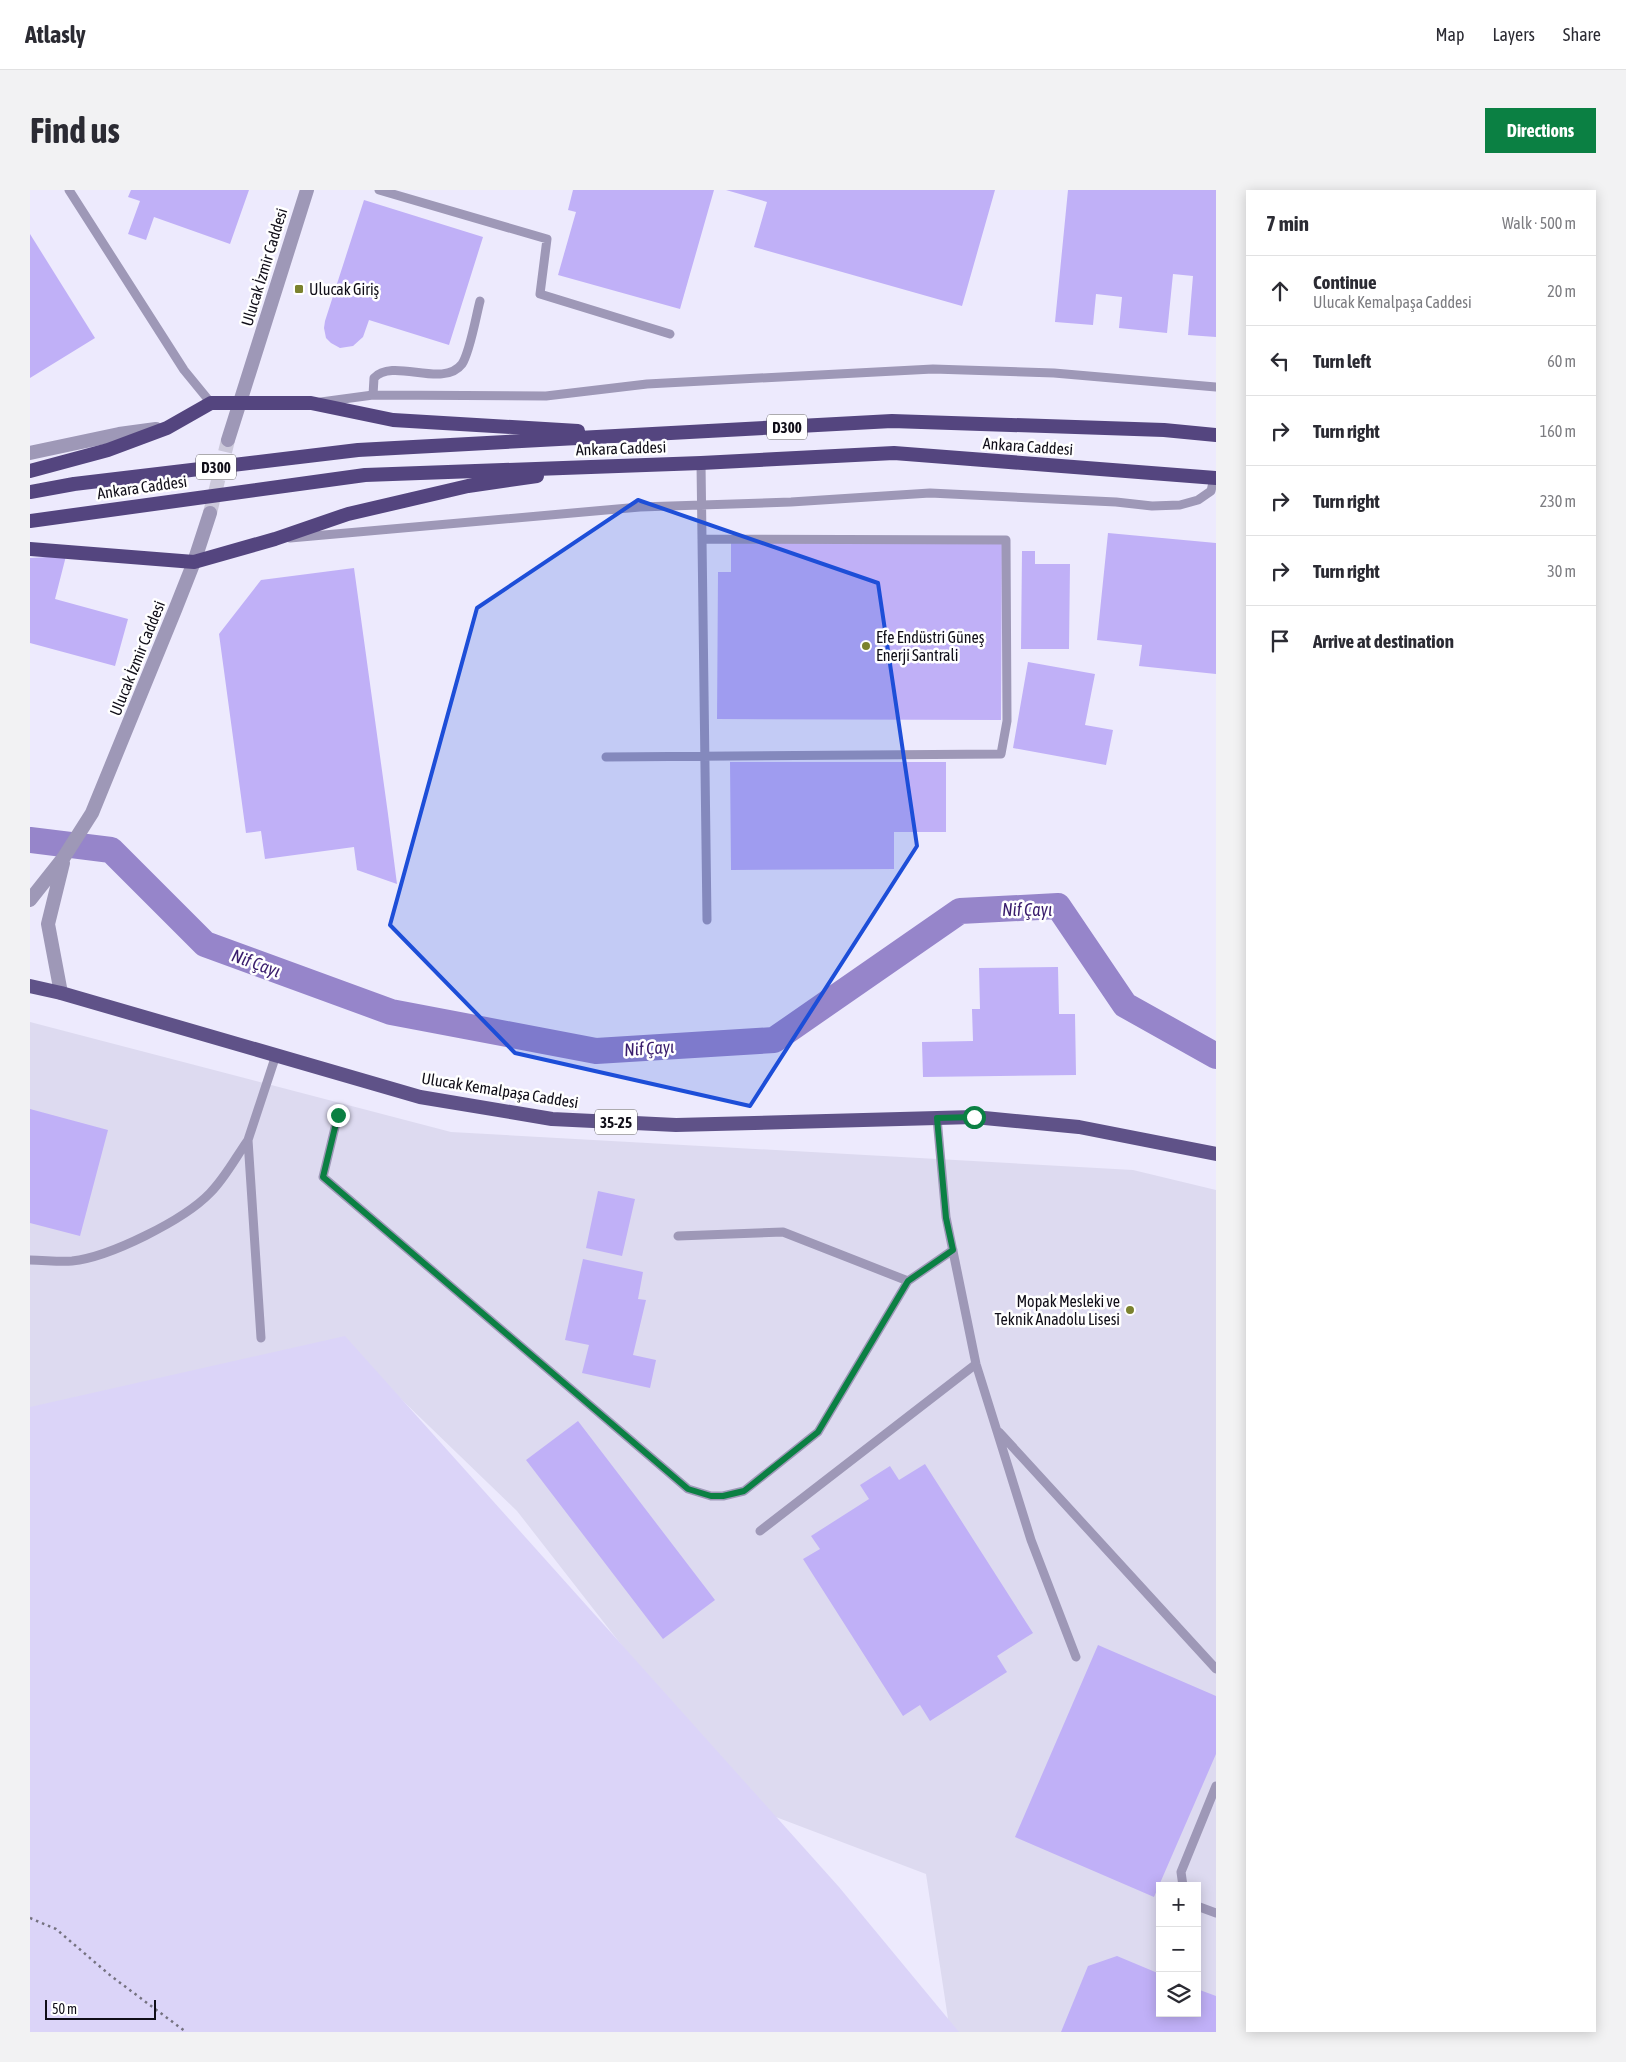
<!DOCTYPE html>
<html lang="en">
<head>
<meta charset="utf-8">
<style>
  body { margin:0; font-family:"Asap Condensed",sans-serif; background:#f2f2f3; color:#2b2b33 }
  .controls { position:absolute; right:15px; bottom:15px; display:grid; overflow:hidden; border-radius:0px; box-shadow:0 2px 12px #0003 }
  .controls button { width:45px; height:45px; display:grid; place-items:center; padding:0; border:0; border-bottom:1px solid #e1e1e2; background:#fff; color:#2b2b33; font:25px sans-serif }
  .scale { position:absolute; left:15px; bottom:12px; width:111px; box-sizing:border-box; padding-left:5px; border:2px solid #100e18; border-top:0; font-size:14px; line-height:18px; white-space:nowrap; color:#100e18; -webkit-text-stroke:4px #fff; paint-order:stroke }
  .stop { position:absolute; width:15px; height:15px; margin:-11px; border:4px solid #0b8043; border-radius:50%; background:#fff }
  .stop.end { background:#0b8043; border-color:#fff; box-shadow:0 1px 5px #0008 }
  .list { margin:0; padding:0; list-style:none }
  h2 { display:flex; justify-content:space-between; align-items:center; height:65px; margin:0; padding:0 20px; font-size:21px }
  h2 small { font-size:16px; font-weight:400; color:#7c7c81 }
  .list li { display:grid; grid-template-columns:32px 1fr auto; gap:15px; align-items:center; box-sizing:border-box; height:70px; padding:0 20px; border-top:1px solid #e1e1e2 }
  .list b { display:block; font-size:19px; white-space:nowrap }
  .list p { margin:0; font-size:16px; white-space:nowrap; color:#7c7c81 }
  .list em { font-size:16px; font-style:normal; color:#7c7c81 }
  .icon { flex:none; width:28px; height:28px; fill:none; stroke:currentColor; stroke-width:2; stroke-linecap:round; stroke-linejoin:round }
  .map { position:relative; flex:none; width:1186px; height:1842px; overflow:hidden; border-radius:0px }
  header { display:flex; align-items:center; gap:30px; box-sizing:border-box; height:70px; padding:0 25px; background:#fff; border-bottom:1px solid #e1e1e2 }
  header strong { font-size:24px }
  nav { display:flex; gap:28px; margin-inline-start:auto; font-size:18px }
  .intro { display:flex; align-items:center; justify-content:space-between; box-sizing:border-box; height:120px; padding:0 30px }
  h1 { margin:0; font-size:35px }
  .button { padding:12px 22px; border-radius:0px; background:#0b8043; color:#fff; font-size:18px; font-weight:700 }
  main { display:flex; gap:30px; padding:0 30px }
  aside { flex:1; background:#fff; border-radius:0px; box-shadow:0 2px 12px #0003 }
  .map>svg:first-child { display:block }
  .built { fill:#dddaf0; fill-rule:evenodd }
  .green { fill:#dbd4f8 }
  .lines { fill:none; stroke-linecap:round; stroke-linejoin:round }
  .river { stroke:#9685ca; stroke-width:26 }
  .building { fill:#c0b0f7 }
  .tertiary-tunnel { stroke:#ccc9db; stroke-width:14; stroke-dasharray:14 7; stroke-linecap:butt }
  .path { stroke:#757280; stroke-width:2.5; stroke-dasharray:2.5 4; stroke-linecap:butt }
  .service { stroke:#9e98b7; stroke-width:9 }
  .minor { stroke:#9e98b7; stroke-width:14 }
  .tertiary { stroke:#9e98b7; stroke-width:14 }
  .primary { stroke:#5f5288; stroke-width:14 }
  .trunk { stroke:#54457f; stroke-width:14 }
  .route { stroke:#0b8043; stroke-width:6 }
  .marked { fill:#1d4ed8; fill-opacity:0.2; stroke:#1d4ed8; stroke-width:4; stroke-linejoin:round }
  .poi-dot { fill:#7b822e; stroke:#fff; stroke-width:2 }
  .labels { text-anchor:middle; dominant-baseline:central; stroke-width:5; stroke-linejoin:round; paint-order:stroke }
  .shield { fill:#fff; stroke:#58565d; stroke-width:1 }
  .shield-label { font-size:15px; font-weight:bold; fill:#100e18 }
  .street-label { font-size:16px; fill:#100e18; stroke:#fff }
  .poi-label { font-size:16px; fill:#100e18; stroke:#fff; text-anchor:start }
  .water-label { font-size:18px; font-style:italic; fill:#3a1d6d; stroke:#fff }
</style>
</head>
<body>
<header>
<strong>Atlasly</strong>
<nav><a>Map</a><a>Layers</a><a>Share</a></nav>
</header>
<div class="intro"><h1>Find us</h1><a class="button">Directions</a></div>
<main>
<div class="map">
<svg width="1186" height="1842" viewBox="0 0 1186 1842">
  <rect width="100%" height="100%" fill="#edeafd"/>
  <!-- built -->
  <path class="built" d="M0,832L421,942L1103,980L1186,1000V1842H920L896,1684L717,1616L487,1321L313,1153L0,1231ZM1130,1696H1167V1823H1130Z"/>
  <!-- green -->
  <path class="green" d="M315,1146L809,1697L929,1842H0V1217Z"/>
  <g class="lines">
    <!-- river -->
    <path class="river" d="M0,650L81,660L175,754L361,822L566,861L744,850L930,721L1028,716L1095,815L1186,866"/>
  </g>
  <!-- building -->
  <path class="building" d="M101,0H219L200,54L124,27L116,50L98,44L110,11L98,7Z
    M543,0H684L650,119L528,85L546,22L538,20Z
    M696,0H965L932,116L724,57L737,12Z
    M1038,0H1186V147L1158,145L1163,86L1143,84L1137,143L1089,138L1092,107L1066,104L1063,135L1025,132Z
    M334,10L453,47L419,155L339,130L333,147L323,156L310,158L301,153L296,148L294,138L295,131Z
    M0,44L65,148L0,188Z
    M1078,343L1186,353V484L1109,476L1112,455L1067,450Z
    M701,353H972L971,530L687,529L688,382H701Z
    M992,361H1005V374H1040L1039,459H991Z
    M36,366L25,409L98,429L85,476L0,453V368Z
    M324,378L358,624L367,694L327,680L324,657L235,669L231,641L216,643L189,444L231,390Z
    M998,472L1065,484L1055,535L1083,540L1076,575L983,558Z
    M700,572H916V642H864V679L701,680Z
    M1028,777L1029,824H1045L1046,885L893,887L892,852L943,851L942,819H950L949,778Z
    M0,919L78,940L50,1046L0,1033Z
    M568,1001L605,1009L592,1066L556,1058Z
    M553,1069L613,1082L608,1109L616,1110L603,1165L626,1170L620,1198L552,1183L559,1155L535,1150Z
    M548,1231L685,1410L633,1449L496,1270Z
    M895,1274L1003,1443L967,1466L977,1482L900,1531L890,1515L873,1526L773,1369L790,1359L781,1346L839,1309L830,1295L860,1276L869,1290Z
    M1068,1455L1186,1506V1564L1124,1707L985,1647Z
    M1087,1766L1130,1784V1823H1167V1799L1186,1806V1842H1031L1058,1776Z"/>
  <g class="lines">
    <!-- tertiary-tunnel -->
    <path class="tertiary-tunnel" d="M180,323L198,250"/>
    <!-- path -->
    <path class="path" d="M0,1728L26,1739L81,1786L156,1842"/>
    <!-- service -->
    <path class="service" d="M39,0L154,180L181,213
      M349,0L517,49L510,104L640,144
      M343,205L344,188C363,167 413,199 432,174C440,162 446,126 450,111
      M291,212L343,205L516,206L617,194L903,179L1024,183L1186,197
      M671,273L677,730
      M260,348L610,317L761,312L900,303L1086,312L1122,316L1150,315L1168,310L1181,301L1184,288
      M576,567L971,564L977,531L976,350L672,349
      M308,925L293,987L658,1299L681,1306H693L714,1301L788,1242L878,1091L923,1060
      M907,928L916,1027L946,1174L1001,1350L1046,1467
      M648,1046L753,1042L878,1091
      M0,1070C14,1070 28,1072 42,1071C80,1067 154,1030 180,1003C195,988 206,967 218,950
      M231,1148L218,950L246,865
      M969,1242L1186,1479
      M730,1341L946,1174
      M1153,1696L1151,1682L1186,1596
      M1167,1716L1186,1723"/>
    <!-- minor -->
    <path class="minor" d="M0,263L89,244L126,239"/>
    <!-- tertiary -->
    <path class="tertiary" d="M198,250L277,0
      M0,710L34,667L62,623L145,420L164,372L180,323
      M31,803L18,734L33,673"/>
    <!-- primary -->
    <path class="primary" d="M0,796L31,803L390,907L522,929L646,935L944,927L1049,937L1186,964"/>
    <!-- trunk -->
    <path class="trunk" d="M0,281L78,260L137,238L181,213H281L363,230L548,241
      M0,302L44,294L328,260L862,231L1134,240L1186,245
      M0,331L335,285L671,273L864,263L1186,288
      M0,359L164,372L245,349L318,324L438,296L507,286"/>
  </g>
  <g class="lines">
    <!-- route -->
    <path class="route" d="M308,925L293,987L658,1299L681,1306H693L714,1301L788,1242L878,1091L923,1060L916,1028L907,928L944,927"/>
  </g>
  <!-- marked area -->
  <path class="marked" d="M608,310L848,393L887,656L720,916L485,863L360,735L447,418Z"/>
  <!-- markers -->
  <g class="poi-dot">
    <rect x="264" y="94" width="10" height="10" rx="2.5"/>
    <circle cx="836" cy="456" r="5"/>
    <circle cx="1100" cy="1120" r="5"/>
  </g>
  <g class="labels">
    <!-- shield labels -->
    <g class="shield">
      <rect x="737" y="224.5" width="40" height="25" rx="4"/>
      <rect x="166" y="264.5" width="40" height="25" rx="4"/>
      <rect x="565" y="919.5" width="42" height="25" rx="4"/>
    </g>
    <g class="shield-label">
      <text x="757" y="237">D300</text>
      <text x="186" y="277">D300</text>
      <text x="586" y="932">35-25</text>
    </g>
    <!-- street labels -->
    <g class="street-label">
      <text transform="translate(234 77) rotate(-73)">Ulucak İzmir Caddesi</text>
      <text transform="translate(998 256) rotate(4)">Ankara Caddesi</text>
      <text transform="translate(591 258) rotate(-2)">Ankara Caddesi</text>
      <text transform="translate(112 297) rotate(-8)">Ankara Caddesi</text>
      <text transform="translate(107 468) rotate(-68)">Ulucak İzmir Caddesi</text>
      <text transform="translate(470 900) rotate(9)">Ulucak Kemalpaşa Caddesi</text>
    </g>
    <!-- poi labels -->
    <g class="poi-label">
      <text x="279" y="99">Ulucak Giriş</text>
      <text x="846" y="447">Efe Endüstri Güneş<tspan x="846" dy="18">Enerji Santrali</tspan></text>
      <text x="1090" y="1111" text-anchor="end">Mopak Mesleki ve<tspan x="1090" dy="18">Teknik Anadolu Lisesi</tspan></text>
    </g>
    <!-- water labels -->
    <g class="water-label">
      <text x="997" y="719">Nif Çayı</text>
      <text transform="translate(226 773) rotate(20)">Nif Çayı</text>
      <text transform="translate(619 858) rotate(-4)">Nif Çayı</text>
    </g>
  </g>
</svg>
<div class="controls">
<button>+</button>
<button>−</button>
<button><svg class="icon" aria-label="layers" viewBox="0 0 24 24"><path d="M12 4l9 5-9 5-9-5zM3 14l9 5 9-5"/></svg></button>
</div>
<div class="scale">50 m</div>
<div class="stop" style="left:944px;top:927px"></div>
<div class="stop end" style="left:308px;top:925px"></div>
</div>
<aside>
<h2>7 min<small>Walk · 500 m</small></h2>
<ul class="list">
<li><svg class="icon" aria-label="ahead" viewBox="0 0 24 24"><path d="M12 20V5M6 11l6-6 6 6"/></svg><div><b>Continue</b><p>Ulucak Kemalpaşa Caddesi</p></div><em>20 m</em></li>
<li><svg class="icon" aria-label="left" viewBox="0 0 24 24"><path d="M17 20v-9H6M10 6l-5 5 5 5"/></svg><div><b>Turn left</b></div><em>60 m</em></li>
<li><svg class="icon" aria-label="right" viewBox="0 0 24 24"><path d="M7 20v-9h11M14 6l5 5-5 5"/></svg><div><b>Turn right</b></div><em>160 m</em></li>
<li><svg class="icon" aria-label="right" viewBox="0 0 24 24"><path d="M7 20v-9h11M14 6l5 5-5 5"/></svg><div><b>Turn right</b></div><em>230 m</em></li>
<li><svg class="icon" aria-label="right" viewBox="0 0 24 24"><path d="M7 20v-9h11M14 6l5 5-5 5"/></svg><div><b>Turn right</b></div><em>30 m</em></li>
<li><svg class="icon" aria-label="arrive" viewBox="0 0 24 24"><path d="M6 21V4h12l-3 4 3 4H6"/></svg><div><b>Arrive at destination</b></div></li>
</ul>
</aside>
</main>
</body>
</html>
